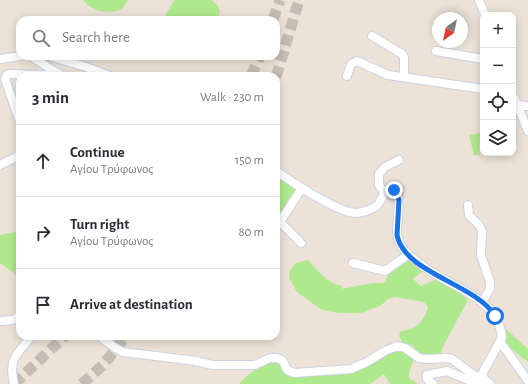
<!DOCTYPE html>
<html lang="en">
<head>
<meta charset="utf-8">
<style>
  body { margin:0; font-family:"Alegreya Sans",sans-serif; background:#f7f7f7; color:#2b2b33 }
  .controls { position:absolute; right:12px; top:12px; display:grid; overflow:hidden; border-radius:8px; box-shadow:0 2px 10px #0003 }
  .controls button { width:36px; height:36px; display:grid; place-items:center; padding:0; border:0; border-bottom:1px solid #e1e1e2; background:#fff; color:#2b2b33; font:20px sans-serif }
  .compass { position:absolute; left:432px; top:12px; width:36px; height:36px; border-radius:50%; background:#fff; box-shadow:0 2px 10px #0003; rotate:213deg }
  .stop { position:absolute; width:12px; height:12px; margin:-9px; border:3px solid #1a73e8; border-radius:50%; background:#fff }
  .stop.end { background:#1a73e8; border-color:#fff; box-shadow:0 1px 4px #0008 }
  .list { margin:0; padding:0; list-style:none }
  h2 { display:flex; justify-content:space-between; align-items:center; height:52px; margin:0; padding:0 16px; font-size:17px }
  h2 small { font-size:13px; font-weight:400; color:#7c7c81 }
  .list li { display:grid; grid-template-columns:26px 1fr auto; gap:12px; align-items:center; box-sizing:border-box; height:72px; padding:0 16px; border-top:1px solid #e1e1e2 }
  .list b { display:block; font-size:15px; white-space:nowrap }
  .list p { margin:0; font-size:13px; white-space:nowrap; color:#7c7c81 }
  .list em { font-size:13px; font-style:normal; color:#7c7c81 }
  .icon { flex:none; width:22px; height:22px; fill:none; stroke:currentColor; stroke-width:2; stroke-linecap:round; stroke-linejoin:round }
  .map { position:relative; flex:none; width:528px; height:384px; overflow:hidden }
  .search { position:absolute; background:#fff; box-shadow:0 2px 10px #0003; left:16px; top:16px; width:264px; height:44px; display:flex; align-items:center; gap:10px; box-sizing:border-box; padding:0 14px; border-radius:12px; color:#7c7c81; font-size:15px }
  .panel { position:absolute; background:#fff; box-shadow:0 2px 10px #0003; left:16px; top:72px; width:264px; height:268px; border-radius:12px }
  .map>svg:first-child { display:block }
  .green { fill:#afe98d }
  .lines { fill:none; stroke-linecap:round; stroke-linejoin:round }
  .highway-tunnel { stroke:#c5bdb4; stroke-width:11; stroke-dasharray:11 5.5; stroke-linecap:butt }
  .minor-casing { stroke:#ccd1e3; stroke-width:10 }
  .minor { stroke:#fff; stroke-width:8 }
  .route { stroke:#1a73e8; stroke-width:5 }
</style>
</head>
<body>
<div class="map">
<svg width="528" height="384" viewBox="0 0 528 384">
  <rect width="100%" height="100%" fill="#ece2d7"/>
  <!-- green -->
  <path class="green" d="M83,0H129L125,4L123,9C108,14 93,13 83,0Z
    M174,0H211L217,5L220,11L218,16L214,20H191L185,16L175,20H163Z
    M481,133L483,143H479L480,155H474L469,135Z
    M276,173L301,189L279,219L276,216Z
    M20,231V279L14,273L0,263V235Z
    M409,256L424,270L413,279L421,286L435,280L449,285L468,300L442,348L441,356L430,357L421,354L411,345L403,343L399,336L401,331C416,330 424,321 428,307L424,302L395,297L388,299L380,306L361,313H339L322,310L297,292L289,278L290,270L296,263L308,260C317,270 328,284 342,286V289L373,283H382L385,282L390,271Z
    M506,329L528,349V362L505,344V333Z
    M399,350L414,358L409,373V378L418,384H390L384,374L370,384H239C247,375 267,358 281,362C289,365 297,372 306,374C312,376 335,375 342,374C365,371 378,356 399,350Z"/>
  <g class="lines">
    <!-- highway-tunnel -->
    <path class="highway-tunnel" d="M273,20L280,0
      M251,76L260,56
      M276,77L299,0
      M14,384L65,336
      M82,384L103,365L126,336"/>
    <defs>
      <path id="minor" d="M479,0L485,15
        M372,36L402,54L404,57V77
        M436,51L483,59
        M49,56L86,67L110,76
        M0,59L20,56
        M49,68L62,76
        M347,76L351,64L357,61L388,75L483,89
        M513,95L528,131
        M517,105L528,106
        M20,122L5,79L7,75L10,74L46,75L50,73L49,68L31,56
        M0,165L20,155
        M276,171C292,182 337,212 355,213C361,213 370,210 375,207C381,203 382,195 387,190C406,185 396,224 397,233C398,240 401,247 406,252C415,260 424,268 435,274C461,290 499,302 502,338L483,372V378L490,384
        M384,192L379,185V174L385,167L399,160
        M468,205L469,215L479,225L482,231L481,255L490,282V289L482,302
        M301,243L280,222L302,188
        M353,263L385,271L409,254
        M0,321L13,320L20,315
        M99,336L114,347L123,352L196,361L212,365H255L270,358H277L283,361L287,370L294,373L351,369L365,363L387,350L398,346L405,348L419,358L428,359L446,358L452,359L475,376L483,378
        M501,343L528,381
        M14,384C8,358 17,354 32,336
        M433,384L427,379V375L447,371L475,383L484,380"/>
    </defs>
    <!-- minor casing -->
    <use href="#minor" class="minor-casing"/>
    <!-- minor -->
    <use href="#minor" class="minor"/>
  </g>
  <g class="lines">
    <!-- route -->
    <path class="route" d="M394,190L399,200L397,235C404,273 476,284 495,316"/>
  </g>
</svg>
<div class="controls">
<button>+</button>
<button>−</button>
<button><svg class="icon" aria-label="locate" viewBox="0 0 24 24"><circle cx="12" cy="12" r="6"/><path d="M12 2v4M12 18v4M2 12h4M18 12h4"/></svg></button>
<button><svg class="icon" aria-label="layers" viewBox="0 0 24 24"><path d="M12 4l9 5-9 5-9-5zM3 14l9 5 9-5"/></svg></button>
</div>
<svg class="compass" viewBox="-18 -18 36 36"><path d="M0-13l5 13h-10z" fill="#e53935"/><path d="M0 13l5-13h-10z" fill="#7c7c81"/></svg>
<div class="stop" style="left:495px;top:316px"></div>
<div class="stop end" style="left:394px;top:190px"></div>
<div class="search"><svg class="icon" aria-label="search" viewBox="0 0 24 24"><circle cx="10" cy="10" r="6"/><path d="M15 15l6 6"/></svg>Search here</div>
<section class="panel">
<h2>3 min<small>Walk · 230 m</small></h2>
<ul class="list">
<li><svg class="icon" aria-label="ahead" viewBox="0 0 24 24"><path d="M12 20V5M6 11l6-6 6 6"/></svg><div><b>Continue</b><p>Αγίου Τρύφωνος</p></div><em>150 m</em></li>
<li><svg class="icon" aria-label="right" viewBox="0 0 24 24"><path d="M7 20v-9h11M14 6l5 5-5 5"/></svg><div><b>Turn right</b><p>Αγίου Τρύφωνος</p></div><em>80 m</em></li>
<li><svg class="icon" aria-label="arrive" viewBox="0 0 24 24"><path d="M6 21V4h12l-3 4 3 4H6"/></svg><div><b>Arrive at destination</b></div></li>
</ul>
</section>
</div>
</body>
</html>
